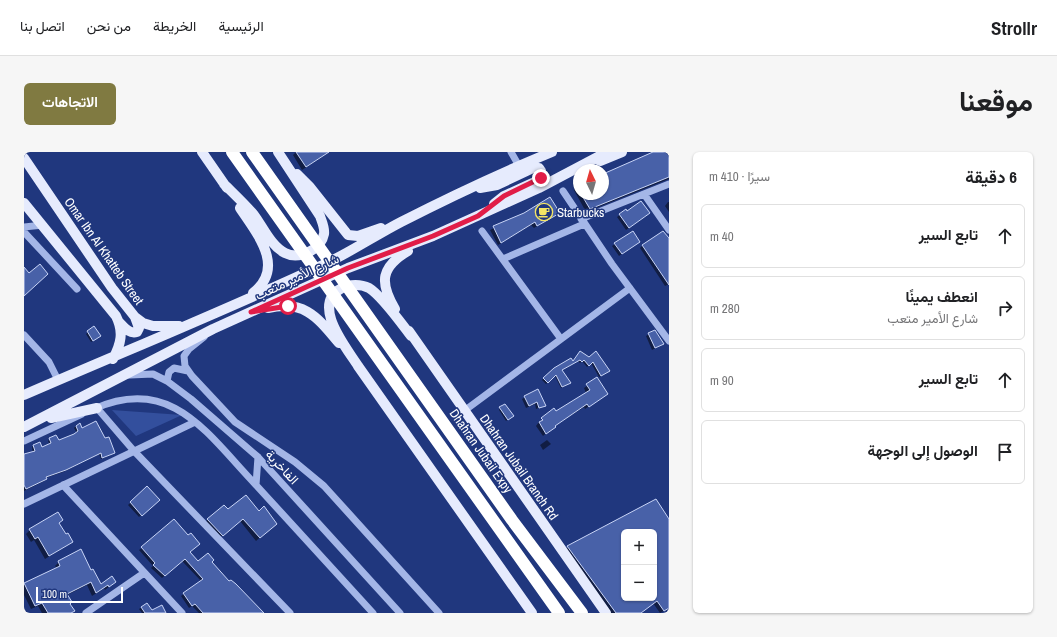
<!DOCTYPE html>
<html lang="ar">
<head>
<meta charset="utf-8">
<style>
  body { margin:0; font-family:"Archivo Narrow",Vazirmatn,sans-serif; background:#f6f6f6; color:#202124; direction:rtl }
  .controls { position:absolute; right:12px; bottom:12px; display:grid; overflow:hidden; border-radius:6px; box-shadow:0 1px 3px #0004 }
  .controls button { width:36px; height:36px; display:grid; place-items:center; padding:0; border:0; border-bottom:1px solid #e0e0e0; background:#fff; color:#202124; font:20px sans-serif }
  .compass { position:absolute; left:549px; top:12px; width:36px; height:36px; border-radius:50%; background:#fff; box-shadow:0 1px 3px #0004; rotate:355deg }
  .scale { position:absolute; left:12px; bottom:10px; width:87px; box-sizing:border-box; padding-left:4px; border:2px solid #fff; border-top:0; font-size:11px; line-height:14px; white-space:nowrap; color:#fff; -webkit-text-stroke:3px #20377e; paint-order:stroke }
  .stop { position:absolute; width:12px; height:12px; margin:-9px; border:3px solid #e11d48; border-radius:50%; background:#fff }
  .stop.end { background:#e11d48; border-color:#fff; box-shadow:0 1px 4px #0008 }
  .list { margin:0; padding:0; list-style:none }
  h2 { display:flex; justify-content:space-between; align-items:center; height:52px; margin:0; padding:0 16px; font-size:17px }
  h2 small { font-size:13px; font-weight:400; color:#757577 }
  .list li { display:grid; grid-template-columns:26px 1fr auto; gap:12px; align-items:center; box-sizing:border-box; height:64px; margin:0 8px 8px; padding:0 8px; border:1px solid #e0e0e0; border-radius:6px }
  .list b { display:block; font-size:15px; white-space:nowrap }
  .list p { margin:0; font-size:13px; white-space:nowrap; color:#757577 }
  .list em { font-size:13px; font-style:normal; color:#757577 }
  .icon { flex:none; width:22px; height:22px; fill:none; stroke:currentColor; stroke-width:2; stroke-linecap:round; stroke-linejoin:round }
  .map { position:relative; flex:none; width:645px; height:461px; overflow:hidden; direction:ltr; border-radius:6px }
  header { display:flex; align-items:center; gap:24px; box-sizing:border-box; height:56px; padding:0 20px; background:#fff; border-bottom:1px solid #e0e0e0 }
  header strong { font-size:19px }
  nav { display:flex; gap:22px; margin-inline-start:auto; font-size:14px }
  .intro { display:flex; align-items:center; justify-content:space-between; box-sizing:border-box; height:96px; padding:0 24px }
  h1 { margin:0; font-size:28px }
  .button { padding:10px 18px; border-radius:6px; background:#807a41; color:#fff; font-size:14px; font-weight:700 }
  main { display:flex; gap:24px; padding:0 24px }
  aside { flex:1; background:#fff; border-radius:6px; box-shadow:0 1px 3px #0004 }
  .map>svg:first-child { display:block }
  .park { fill:#334f9d }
  .shadow { fill:#0007; fill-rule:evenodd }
  .building { fill:#4861a8; stroke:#c8d4f6; fill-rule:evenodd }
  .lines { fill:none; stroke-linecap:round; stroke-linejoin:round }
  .minor { stroke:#a4b6e7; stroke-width:7 }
  .major { stroke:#e6ebfd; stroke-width:10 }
  .highway { stroke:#fff; stroke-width:12 }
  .route { stroke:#e11d48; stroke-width:5 }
  .labels { text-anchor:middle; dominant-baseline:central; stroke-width:3; stroke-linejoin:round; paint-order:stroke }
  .poi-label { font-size:13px; fill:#fff; stroke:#20377e; text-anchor:start }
  .street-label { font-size:13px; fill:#fff; stroke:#20377e }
</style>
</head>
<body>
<header>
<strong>Strollr</strong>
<nav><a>الرئيسية</a><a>الخريطة</a><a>من نحن</a><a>اتصل بنا</a></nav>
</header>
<div class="intro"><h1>موقعنا</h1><a class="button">الاتجاهات</a></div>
<main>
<aside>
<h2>6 دقيقة<small>سيرًا · 410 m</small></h2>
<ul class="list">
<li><svg class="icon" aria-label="ahead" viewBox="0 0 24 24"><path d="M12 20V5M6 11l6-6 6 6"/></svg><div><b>تابع السير</b></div><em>40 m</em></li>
<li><svg class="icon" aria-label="right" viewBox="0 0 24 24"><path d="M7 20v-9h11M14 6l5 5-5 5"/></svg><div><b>انعطف يمينًا</b><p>شارع الأمير متعب</p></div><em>280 m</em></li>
<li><svg class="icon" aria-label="ahead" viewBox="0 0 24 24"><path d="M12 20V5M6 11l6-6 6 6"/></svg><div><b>تابع السير</b></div><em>90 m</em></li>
<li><svg class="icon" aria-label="arrive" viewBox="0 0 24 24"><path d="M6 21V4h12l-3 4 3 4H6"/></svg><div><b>الوصول إلى الوجهة</b></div></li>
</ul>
</aside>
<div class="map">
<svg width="645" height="461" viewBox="0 0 645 461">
  <rect width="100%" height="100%" fill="#20377e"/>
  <!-- park -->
  <path class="park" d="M88,258L158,263L112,284Z"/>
  <!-- shadow -->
  <path class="shadow" d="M272,0H305L278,18L269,3Z
    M631,0L645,1V27L562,60L550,38L553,35L555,34V42H579V23Z
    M644,50H645V60L641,54Z
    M601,59L622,64L602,78L593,65Z
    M501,61H534L510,76L507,73L474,93L466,78Z
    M645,89V132L641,134L616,96L619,93Z
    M615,90L595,104L588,94L591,92Z
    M70,176L76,184L67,190L62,182Z
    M630,179L638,192L628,198L622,184Z
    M555,202L565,206L583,220L575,225L567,211L563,215L558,209L556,211L554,209L537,218L544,232L537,236L531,224L522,232L518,228L530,216L548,210Z
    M573,227L583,242L561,257L560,255L530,274L519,284L512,274L515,270L562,241L560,236Z
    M514,238L521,253L512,257L511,252L502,256L498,247Z
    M476,256L487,265L482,269L475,258Z
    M52,274L81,288L90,301L77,307L75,302L39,320L21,326L20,329L0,339V306L9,301L8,295L10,293L17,297L26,293L24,289L26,287L34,289L53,281L50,276Z
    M523,288L527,292L519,298L516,293Z
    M123,336L134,348L115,365L104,353Z
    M631,348L645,368V456L636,461L629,451L616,461H587L540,398ZM600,380H630V446H600Z
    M200,354L204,359L248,375L232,389L216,369L195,386L180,371Z
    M34,371L42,384L48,390L21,407L10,388L7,390L2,382L6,378Z
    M118,396L165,401L174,411L186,410L205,431L240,461H175L168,454L165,456L157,444L177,429L158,409L138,426L127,416L129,414L115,398Z
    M35,410L67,419L76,433L91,430L81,438L80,436L68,444L63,433L43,443L47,461H18L14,454L7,457L0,443V432L33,416L31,414Z
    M123,452L128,460L141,461H118L115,457Z"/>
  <!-- building -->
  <path class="building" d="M272,0H305L282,15Z
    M629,0H645V25L566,57L557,42H579V22Z
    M526,45L536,61L513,74L511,70L477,91L469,74L500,61Z
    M617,49L626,61L605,76L595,62L602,57L603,59Z
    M609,79L616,90L598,102L590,91Z
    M639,79L645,86V133L618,93Z
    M16,112L24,122L0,144V115L5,121Z
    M70,174L77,184L69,189L63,179Z
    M631,178L640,192L631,196L624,181Z
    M556,199L565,205L572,199L586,219L577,224L569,210L565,214L560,208L558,210L556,208L538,218L547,231L538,235L532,223L524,231L519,226L530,216L547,206L549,209Z
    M573,225L584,242L565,255L563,252L531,274L532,275L522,282L515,270L519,268L517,266L530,256L532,259L566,238L562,232Z
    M514,237L522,254L515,256L513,250L505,254L500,244Z
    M481,252L490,264L484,268L475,255Z
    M72,269L81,286L85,285L91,301L78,306L77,301L42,318L22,325L23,327L2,337L0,333V302L11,299L9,293L16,290L18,295L27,291L25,286L32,283L35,288L50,282L54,279L52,274L56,271L58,276Z
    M123,334L136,348L118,364L106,350Z
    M222,343L235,359L240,354L253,372L236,386L219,367L199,384L183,367L200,353L204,357Z
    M632,347L645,367V456L640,459L633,449L617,461H592L543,394ZM600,380H630V446H600Z
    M34,360L39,368L35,371L42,382L44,381L49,390L25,404L14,385L11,387L5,377Z
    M150,367L164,383L167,381L176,392L166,400L174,409L184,401L190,408L188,410L205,429L207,428L212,432L240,461H179L171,452L168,454L159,441L179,427L161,407L141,424L129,413L131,411L117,395Z
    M57,397L67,418L69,417L77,432L88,424L92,430L85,435L84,433L72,441L67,430L43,442L48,450L46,452L51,459L47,461H24L18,451L11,454L0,431L36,414L34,409Z
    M123,451L128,458L138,453L142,461H121L117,455Z"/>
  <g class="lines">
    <!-- minor -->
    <path class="minor" d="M487,0L495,14
      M539,39L588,112L645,189
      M620,42L645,78
      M557,67L645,32
      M0,75L19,73
      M458,79L537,187
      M0,80L53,137
      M479,107L560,72
      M0,183L25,210L34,228
      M180,185L165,197L160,204L161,214L168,224L211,270L271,310L300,334L415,461
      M106,223L129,222L143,229L167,247L234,305L376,461
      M143,229L145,220L150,216L164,219
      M73,256L110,299L266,461
      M70,257C148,222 184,283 232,333
      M440,259L606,136
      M0,289L58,262
      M234,305L232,333L349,461
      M39,333L158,461
      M0,352L171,270
      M62,461L120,421"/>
    <!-- major -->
    <path class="major" d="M178,0L203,36
      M0,6L88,136L111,165L119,171L129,174H155
      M576,9L598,0
      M273,22L286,35L324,83L334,84L357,76
      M200,32C210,42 221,52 230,63C239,75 247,94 261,101C275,108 297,98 300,82C301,76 298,70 296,64L254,0
      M456,36L473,33L509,16H515L517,19L518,24L515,28L480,44L470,52
      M0,51L92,164C100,180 97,192 89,207
      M216,56C233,82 262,115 229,141
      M244,156C281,148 293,165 315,191
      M371,157C355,130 357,115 384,99
      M95,170C101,176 105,182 113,180L115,176L111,165
      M385,179L582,461
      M387,184C377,171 358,144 345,136C337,132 326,132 318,136C286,152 322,195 334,214L508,461
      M0,243C101,199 203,158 303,111C328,99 352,83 377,70C426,45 477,21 528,0
      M27,266L73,256
      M0,275L189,177L324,116L409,84L515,36L583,0"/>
    <!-- highway -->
    <path class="highway" d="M208,0L535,461
      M228,0L488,368L558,461"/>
  </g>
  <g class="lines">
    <!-- route -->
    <path class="route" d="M264,154L227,160L324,116L409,84L454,64L480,44L517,26"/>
  </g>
  <!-- icons -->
  <defs>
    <symbol id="cafe-ring" viewBox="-11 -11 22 22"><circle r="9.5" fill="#20377e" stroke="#f5e664" stroke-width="1.5"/><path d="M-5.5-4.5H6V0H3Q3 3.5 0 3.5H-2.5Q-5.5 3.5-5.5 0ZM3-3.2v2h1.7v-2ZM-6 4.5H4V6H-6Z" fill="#f5e664"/></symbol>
  </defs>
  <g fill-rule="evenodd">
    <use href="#cafe-ring" x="510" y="50" width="20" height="20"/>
  </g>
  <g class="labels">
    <!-- poi labels -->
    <g class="poi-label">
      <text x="533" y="60">Starbucks</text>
    </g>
    <!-- street labels -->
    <g class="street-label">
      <text transform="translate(80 99) rotate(55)">Omar Ibn Al Khatteb Street</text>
      <text transform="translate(273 125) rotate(-25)">شارع الأمير متعب</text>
      <text transform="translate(457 299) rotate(55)">Dhahran Jubail Expy</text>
      <text transform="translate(258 315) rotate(47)">الفاخرية</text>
      <text transform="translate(495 315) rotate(55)">Dhahran Jubail Branch Rd</text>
    </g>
  </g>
</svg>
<div class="controls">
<button>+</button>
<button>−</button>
</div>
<svg class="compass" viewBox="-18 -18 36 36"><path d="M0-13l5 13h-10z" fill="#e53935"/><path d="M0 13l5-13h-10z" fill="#757577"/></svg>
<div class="scale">100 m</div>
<div class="stop" style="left:264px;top:154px"></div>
<div class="stop end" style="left:517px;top:26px"></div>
</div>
</main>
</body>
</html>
